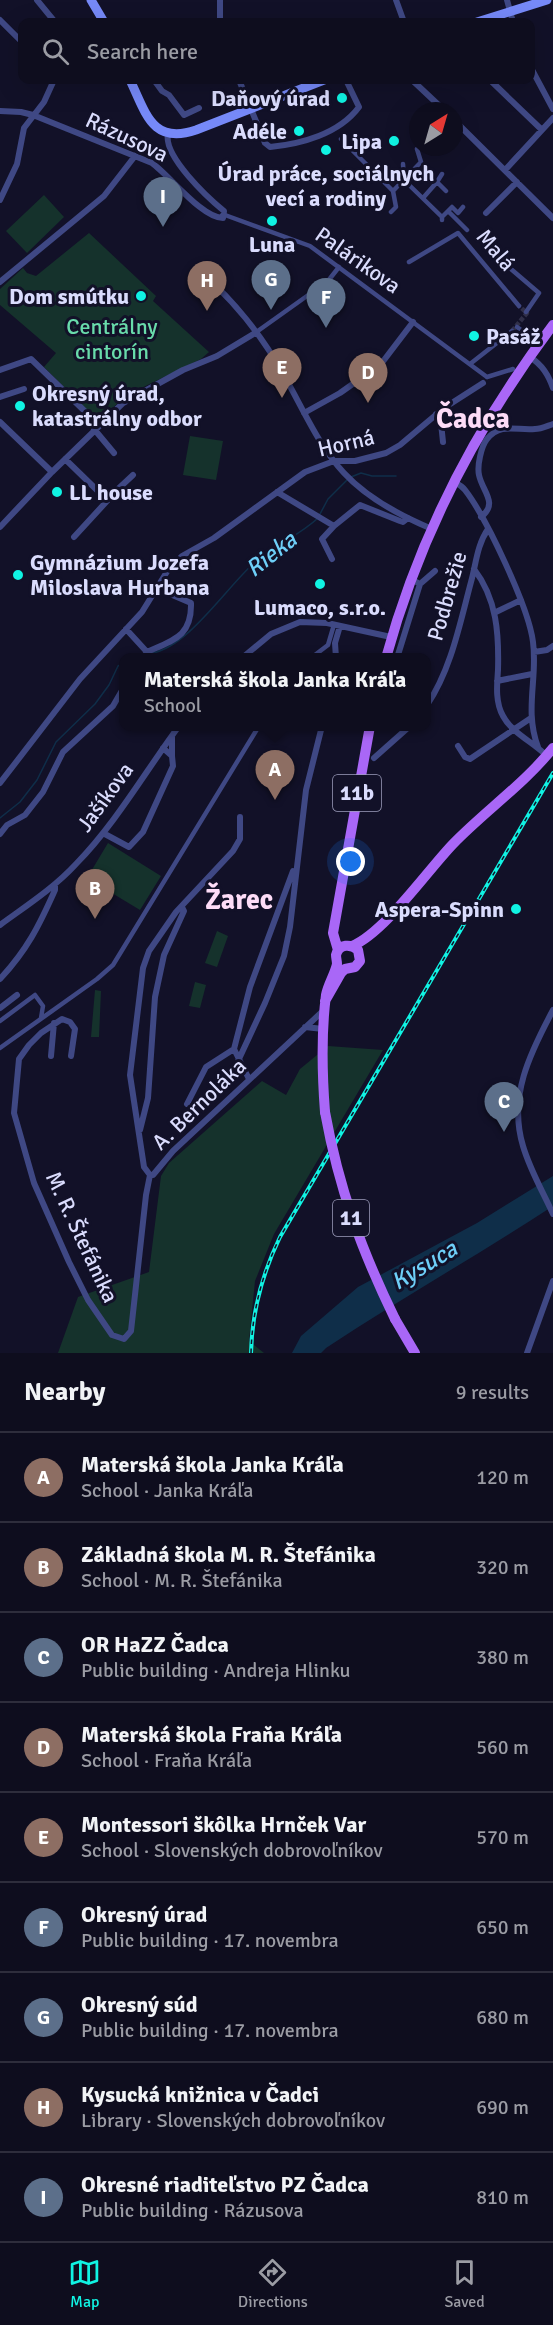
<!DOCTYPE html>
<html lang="en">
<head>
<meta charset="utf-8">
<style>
  body { margin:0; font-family:Signika,sans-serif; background:#1c1b2b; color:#f1f3f6 }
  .compass { position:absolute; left:409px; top:102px; width:54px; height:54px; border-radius:50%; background:#0e0d1e; box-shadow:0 6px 24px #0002; rotate:37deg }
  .you { position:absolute; left:351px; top:862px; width:21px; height:21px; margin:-15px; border:4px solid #fff; border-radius:50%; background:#1a73e8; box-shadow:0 0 0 9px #1a73e833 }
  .badge { display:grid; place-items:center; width:39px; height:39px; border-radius:50%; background:#10f3e3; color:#fff; font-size:20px; font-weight:700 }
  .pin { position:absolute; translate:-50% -50px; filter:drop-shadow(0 2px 3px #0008) }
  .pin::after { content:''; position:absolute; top:32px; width:21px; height:18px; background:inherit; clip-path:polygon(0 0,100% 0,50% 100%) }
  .popup { position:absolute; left:119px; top:653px; width:312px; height:78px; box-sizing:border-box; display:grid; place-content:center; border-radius:12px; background:#0e0d1e; filter:drop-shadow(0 2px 4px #0005); font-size:20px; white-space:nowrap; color:#9b9ca4 }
  .popup b { font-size:22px; color:#f1f3f6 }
  .popup::after { content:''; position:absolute; left:50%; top:100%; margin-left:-12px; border:12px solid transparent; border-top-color:#0e0d1e }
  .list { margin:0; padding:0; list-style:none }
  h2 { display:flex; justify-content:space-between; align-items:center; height:78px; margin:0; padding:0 24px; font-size:26px }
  h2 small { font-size:20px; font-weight:400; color:#9b9ca4 }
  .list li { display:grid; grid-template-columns:39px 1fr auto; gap:18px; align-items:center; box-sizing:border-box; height:90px; padding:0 24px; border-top:2px solid #2e2d3c }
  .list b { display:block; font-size:22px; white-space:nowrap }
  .list p { margin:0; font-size:20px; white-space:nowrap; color:#9b9ca4 }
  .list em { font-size:20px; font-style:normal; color:#9b9ca4 }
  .icon { flex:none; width:33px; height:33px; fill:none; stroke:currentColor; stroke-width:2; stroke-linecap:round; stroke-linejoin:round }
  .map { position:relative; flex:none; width:553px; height:1353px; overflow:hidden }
  .search { position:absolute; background:#0e0d1e; box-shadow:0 6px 24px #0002; left:18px; right:18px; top:18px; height:66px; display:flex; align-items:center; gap:15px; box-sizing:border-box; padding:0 21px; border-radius:12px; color:#9b9ca4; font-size:22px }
  .sheet { height:888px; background:#0e0d1e }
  nav { display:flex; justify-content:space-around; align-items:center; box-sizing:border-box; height:84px; border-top:2px solid #2e2d3c; background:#0e0d1e; font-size:16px; color:#9b9ca4 }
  nav a { display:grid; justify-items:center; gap:3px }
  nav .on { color:#10f3e3 }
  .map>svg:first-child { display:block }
  .green { fill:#15322c }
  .water { fill:#0f2e49 }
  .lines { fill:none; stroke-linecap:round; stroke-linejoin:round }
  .stream { stroke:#0f2e49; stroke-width:1.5 }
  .pedestrian-tunnel { stroke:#302f48; stroke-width:4.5; stroke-dasharray:4.5 2; stroke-linecap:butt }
  .pedestrian { stroke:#3f4884; stroke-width:4.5 }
  .minor { stroke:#3f4884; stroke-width:6 }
  .secondary { stroke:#7689f8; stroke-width:9 }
  .primary { stroke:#a967f7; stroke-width:10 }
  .rail-casing { stroke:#10f3e3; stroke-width:4 }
  .rail { stroke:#121128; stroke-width:1.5; stroke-dasharray:4.5; stroke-linecap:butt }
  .primary-bridge { stroke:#a967f7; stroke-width:10 }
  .poi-dot { fill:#10f3e3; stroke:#121128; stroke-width:2 }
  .labels { text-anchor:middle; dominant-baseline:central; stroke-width:6; stroke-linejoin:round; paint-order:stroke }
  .shield { fill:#121128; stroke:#9e9fbd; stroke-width:1.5 }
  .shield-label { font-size:21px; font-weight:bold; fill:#dadcfd }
  .poi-label { font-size:22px; font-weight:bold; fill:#dadcfd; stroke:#121128; text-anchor:end }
  .street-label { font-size:22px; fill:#dadcfd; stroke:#121128 }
  .park-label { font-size:22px; fill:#69dbab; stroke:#121128 }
  .water-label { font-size:24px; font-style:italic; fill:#6ecff8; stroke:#121128 }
  .district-label { font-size:28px; font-weight:bold; fill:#fddcf7; stroke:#121128 }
</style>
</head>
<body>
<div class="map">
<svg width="553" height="1353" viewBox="0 0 553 1353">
  <rect width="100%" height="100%" fill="#121128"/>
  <!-- green -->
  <path class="green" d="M44,195L64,217L27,253L6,231Z
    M89,233L156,296L153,301L209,352L201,359L127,395L98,421L44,367L56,353L0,305V289L23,268L27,273L36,276Z
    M190,436L223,441L216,480L183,475Z
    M108,843L161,876L140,910L87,878Z
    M217,931L228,936L217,967L205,963Z
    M195,982L206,985L200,1008L189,1006Z
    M95,990L101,991L99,1037H91Z
    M328,1046L383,1050L274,1234L255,1281L249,1341L264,1353H58L78,1297L149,1272L161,1176L169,1163L262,1081L286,1095L300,1069Z"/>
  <!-- water -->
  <path class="water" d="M553,1176V1206C478,1255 400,1299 326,1348L321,1353H292L301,1336L358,1287L477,1223Z"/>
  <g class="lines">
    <!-- stream -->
    <path class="stream" d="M351,477L361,473L372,476H396
      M320,514L328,499L347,480
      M152,653C188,647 226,588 254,563C274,545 299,536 318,518
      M132,658L140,655
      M0,818L20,802L37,780L56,742L95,704L109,685L118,666L124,663"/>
    <!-- pedestrian-tunnel -->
    <path class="pedestrian-tunnel" d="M512,331L527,313L519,306"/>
    <!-- pedestrian -->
    <path class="pedestrian" d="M341,139L393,191
      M403,164L404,180L442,217V220
      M437,182L446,191
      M423,198L437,182L442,174
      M448,211L467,230
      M391,212L396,207L393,191L421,162L417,149
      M225,215L310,246L487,377
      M442,217L452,207L458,213L463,207
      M409,262L458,233L519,306
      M504,263L539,293L526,312
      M517,327L539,343
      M255,333L328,281L339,267
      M470,364L512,331
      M487,377L513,369
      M311,658L328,645L333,628
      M0,1021L35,995L43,1006L41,1018
      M0,1048L97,979L113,965L259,726"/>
    <!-- minor -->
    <path class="minor" d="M37,0L55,22
      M396,0L404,22
      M507,0L513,22
      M0,20L22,42
      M220,22V0
      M530,66L553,109
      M154,80L162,91L169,95L184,115L199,108
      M239,80L265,143L270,147C301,144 339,134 359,107L346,80
      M412,80L445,111
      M490,80L542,130
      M0,111L21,112L33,115L152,163C170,176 202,218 223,218L224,211C208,198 163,156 168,134
      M454,120L553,218
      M505,170L553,118
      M0,200L17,164L24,128L44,102L54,80
      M486,213L517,182
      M202,273C233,300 262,336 282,372C302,406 317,444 344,473C367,498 401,516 432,529
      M0,282L104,196L135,156
      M530,357C542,365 548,374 553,388
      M0,370L31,359L99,425
      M0,397L24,389
      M304,413L340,393L381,364L413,322
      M436,414L441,423L443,442
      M0,422L52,472
      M94,429L114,453
      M65,459L102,495L104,503
      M454,482C458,484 462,486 465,490C486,517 529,608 533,642C538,678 524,710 538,747
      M277,492L334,526L360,505L400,521L403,522L408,518
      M481,517C499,503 482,491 479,475C477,466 481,447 487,439C501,422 517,431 535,429C541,429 547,426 553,424
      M0,527L52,472L123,403L183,370L217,356L255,333
      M74,537L118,489L133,475
      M332,559L322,539L334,526
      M474,569C497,599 499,634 498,670C497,684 495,702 503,716C512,733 533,742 547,756
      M420,584L435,571
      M496,612L521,600
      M126,629L147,652L143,658
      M147,652C174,640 192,636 191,603L156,588
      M534,652L547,650L553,646
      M242,658L271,634L300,622L327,623L391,637
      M336,658L335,643L340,626
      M397,658L420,584L411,579
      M497,681L532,674
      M427,705C451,670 460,623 471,582C476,564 477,545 488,529
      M458,746L465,757L470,759L531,718
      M172,756V736
      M374,758L410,726
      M0,783L80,679L142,612L168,570L182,556L214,538L305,472L334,461H355L386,453L400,445L444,408L483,383
      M103,833L129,847L143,832L173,766L172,756L163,748
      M0,834L7,825L25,815L43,792L63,752L113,706L124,687
      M0,925C26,906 54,888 76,864C116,823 145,772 179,726
      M0,979C27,950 39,926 55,890V884
      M0,1008L17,995
      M553,1010C530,1053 508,1097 523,1146C530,1170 543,1192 553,1214
      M305,1027L323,1029
      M51,1056L54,1023
      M71,1056L75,1029L70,1022L62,1019L41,1033L29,1045L19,1059L14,1113L34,1183L69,1262L88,1300L112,1335L124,1339L131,1331L146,1195L150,1175
      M238,1061L265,1003L284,956L290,927L306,790L322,726
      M249,1079L234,1049L250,987L293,871
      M187,1104L206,1067L234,1049
      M140,1130L148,1098L155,997L164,955L184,911L182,907
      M150,1175L144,1167L130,1075L143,968L149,951L176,912L233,851L240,839V817
      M150,1175H153L173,1151L324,1010
      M527,1353L553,1281"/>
    <!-- secondary -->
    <path class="secondary" d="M91,0L104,22
      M477,22L547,0
      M130,80C146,113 152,145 196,130L324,80"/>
    <!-- primary -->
    <path class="primary" d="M386,658C419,537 478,424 553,325
      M352,946C385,932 427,871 453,844C485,811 524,784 553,748
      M338,950L333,933L370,726
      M325,1112C322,1073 321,1034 326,995C328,984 335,974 337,964C337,961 336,958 336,955C339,943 351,944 358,950L360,961L355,967L345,969L341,973L325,1001
      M395,1319L415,1353"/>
    <defs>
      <path id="rail" d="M251,1353C252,1312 262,1274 280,1237L553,773"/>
    </defs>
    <!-- rail casing -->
    <use href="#rail" class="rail-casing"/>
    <!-- rail -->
    <use href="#rail" class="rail"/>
    <!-- primary-bridge -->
    <path class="primary-bridge" d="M325,1112C339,1189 361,1249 395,1319"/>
  </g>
  <!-- markers -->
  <g class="poi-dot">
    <circle cx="342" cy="98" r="6"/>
    <circle cx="299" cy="131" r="6"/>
    <circle cx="394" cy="141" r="6"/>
    <circle cx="326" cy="150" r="6"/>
    <circle cx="272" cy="221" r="6"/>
    <circle cx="141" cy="296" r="6"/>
    <circle cx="474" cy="336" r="6"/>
    <circle cx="20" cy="406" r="6"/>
    <circle cx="57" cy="492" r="6"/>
    <circle cx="18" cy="575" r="6"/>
    <circle cx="320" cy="584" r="6"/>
    <circle cx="516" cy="909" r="6"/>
  </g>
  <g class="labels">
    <!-- shield labels -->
    <g class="shield">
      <rect x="333" y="775" width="48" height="36" rx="4.5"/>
      <rect x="333" y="1200" width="36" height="36" rx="4.5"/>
    </g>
    <g class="shield-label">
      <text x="357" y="793">11b</text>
      <text x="351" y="1218">11</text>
    </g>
    <!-- poi labels -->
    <g class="poi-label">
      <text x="330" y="98">Daňový úrad</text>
      <text x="287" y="131">Adéle</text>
      <text x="382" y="141">Lipa</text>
      <text x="326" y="173" text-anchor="middle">Úrad práce, sociálnych<tspan x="326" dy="25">vecí a rodiny</tspan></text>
      <text x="272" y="244" text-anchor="middle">Luna</text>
      <text x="129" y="296">Dom smútku</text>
      <text x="486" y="336" text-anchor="start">Pasáž</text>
      <text x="32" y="393" text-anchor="start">Okresný úrad,<tspan x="32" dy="25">katastrálny odbor</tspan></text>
      <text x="69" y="492" text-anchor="start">LL house</text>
      <text x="30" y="562" text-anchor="start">Gymnázium Jozefa<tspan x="30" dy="25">Miloslava Hurbana</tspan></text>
      <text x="320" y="607" text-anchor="middle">Lumaco, s.r.o.</text>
      <text x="504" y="909">Aspera-Spinn</text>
    </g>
    <!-- street labels -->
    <g class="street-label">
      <text transform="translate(127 137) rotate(25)">Rázusova</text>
      <text transform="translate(496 250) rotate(50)">Malá</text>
      <text transform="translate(358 260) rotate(35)">Palárikova</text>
      <text transform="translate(346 443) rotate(-13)">Horná</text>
      <text transform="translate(447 596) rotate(-74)">Podbrežie</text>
      <text transform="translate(105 797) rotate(-54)">Jašíkova</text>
      <text transform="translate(199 1104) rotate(-44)">A. Bernoláka</text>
      <text transform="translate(82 1237) rotate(65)">M. R. Štefánika</text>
    </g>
    <!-- park labels -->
    <g class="park-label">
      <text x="112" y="326">Centrálny<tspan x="112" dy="25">cintorín</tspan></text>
    </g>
    <!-- water labels -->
    <g class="water-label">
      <text transform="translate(271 554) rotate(-38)">Rieka</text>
      <text transform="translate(424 1265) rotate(-31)">Kysuca</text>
    </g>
    <!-- district labels -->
    <g class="district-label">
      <text x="473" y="419">Čadca</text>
      <text x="239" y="900">Žarec</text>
    </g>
  </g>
</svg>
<svg class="compass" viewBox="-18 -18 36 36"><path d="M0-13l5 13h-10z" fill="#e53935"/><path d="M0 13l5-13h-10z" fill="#9b9ca4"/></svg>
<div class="you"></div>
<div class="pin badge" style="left:275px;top:800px;background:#8d6e63">A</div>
<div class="popup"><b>Materská škola Janka Kráľa</b>School</div>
<div class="pin badge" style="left:95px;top:919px;background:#8d6e63">B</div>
<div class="pin badge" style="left:504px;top:1132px;background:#5c6f8a">C</div>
<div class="pin badge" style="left:368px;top:403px;background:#8d6e63">D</div>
<div class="pin badge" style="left:282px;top:398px;background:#8d6e63">E</div>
<div class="pin badge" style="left:326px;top:328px;background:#5c6f8a">F</div>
<div class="pin badge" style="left:271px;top:310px;background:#5c6f8a">G</div>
<div class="pin badge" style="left:207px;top:311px;background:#8d6e63">H</div>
<div class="pin badge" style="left:163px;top:227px;background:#5c6f8a">I</div>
<div class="search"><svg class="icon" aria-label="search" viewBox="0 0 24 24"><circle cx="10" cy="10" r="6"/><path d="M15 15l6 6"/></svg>Search here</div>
</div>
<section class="sheet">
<h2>Nearby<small>9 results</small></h2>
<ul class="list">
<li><span class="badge" style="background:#8d6e63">A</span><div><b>Materská škola Janka Kráľa</b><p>School · Janka Kráľa</p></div><em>120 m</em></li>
<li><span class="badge" style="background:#8d6e63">B</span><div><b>Základná škola M. R. Štefánika</b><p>School · M. R. Štefánika</p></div><em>320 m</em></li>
<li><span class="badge" style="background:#5c6f8a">C</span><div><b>OR HaZZ Čadca</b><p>Public building · Andreja Hlinku</p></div><em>380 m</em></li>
<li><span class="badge" style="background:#8d6e63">D</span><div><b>Materská škola Fraňa Kráľa</b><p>School · Fraňa Kráľa</p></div><em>560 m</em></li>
<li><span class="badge" style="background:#8d6e63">E</span><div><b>Montessori škôlka Hrnček Var</b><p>School · Slovenských dobrovoľníkov</p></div><em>570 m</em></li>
<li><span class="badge" style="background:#5c6f8a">F</span><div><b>Okresný úrad</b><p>Public building · 17. novembra</p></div><em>650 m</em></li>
<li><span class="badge" style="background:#5c6f8a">G</span><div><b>Okresný súd</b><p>Public building · 17. novembra</p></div><em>680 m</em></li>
<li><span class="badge" style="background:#8d6e63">H</span><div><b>Kysucká knižnica v Čadci</b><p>Library · Slovenských dobrovoľníkov</p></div><em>690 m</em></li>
<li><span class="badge" style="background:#5c6f8a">I</span><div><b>Okresné riaditeľstvo PZ Čadca</b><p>Public building · Rázusova</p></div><em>810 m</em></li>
</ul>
</section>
<nav>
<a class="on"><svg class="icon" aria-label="map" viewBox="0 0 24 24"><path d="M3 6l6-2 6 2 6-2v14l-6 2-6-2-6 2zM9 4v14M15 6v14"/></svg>Map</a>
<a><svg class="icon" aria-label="directions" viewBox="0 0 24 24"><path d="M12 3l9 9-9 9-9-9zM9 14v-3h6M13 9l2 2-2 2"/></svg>Directions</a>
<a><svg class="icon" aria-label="saved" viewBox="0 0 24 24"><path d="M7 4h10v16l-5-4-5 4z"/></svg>Saved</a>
</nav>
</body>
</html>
